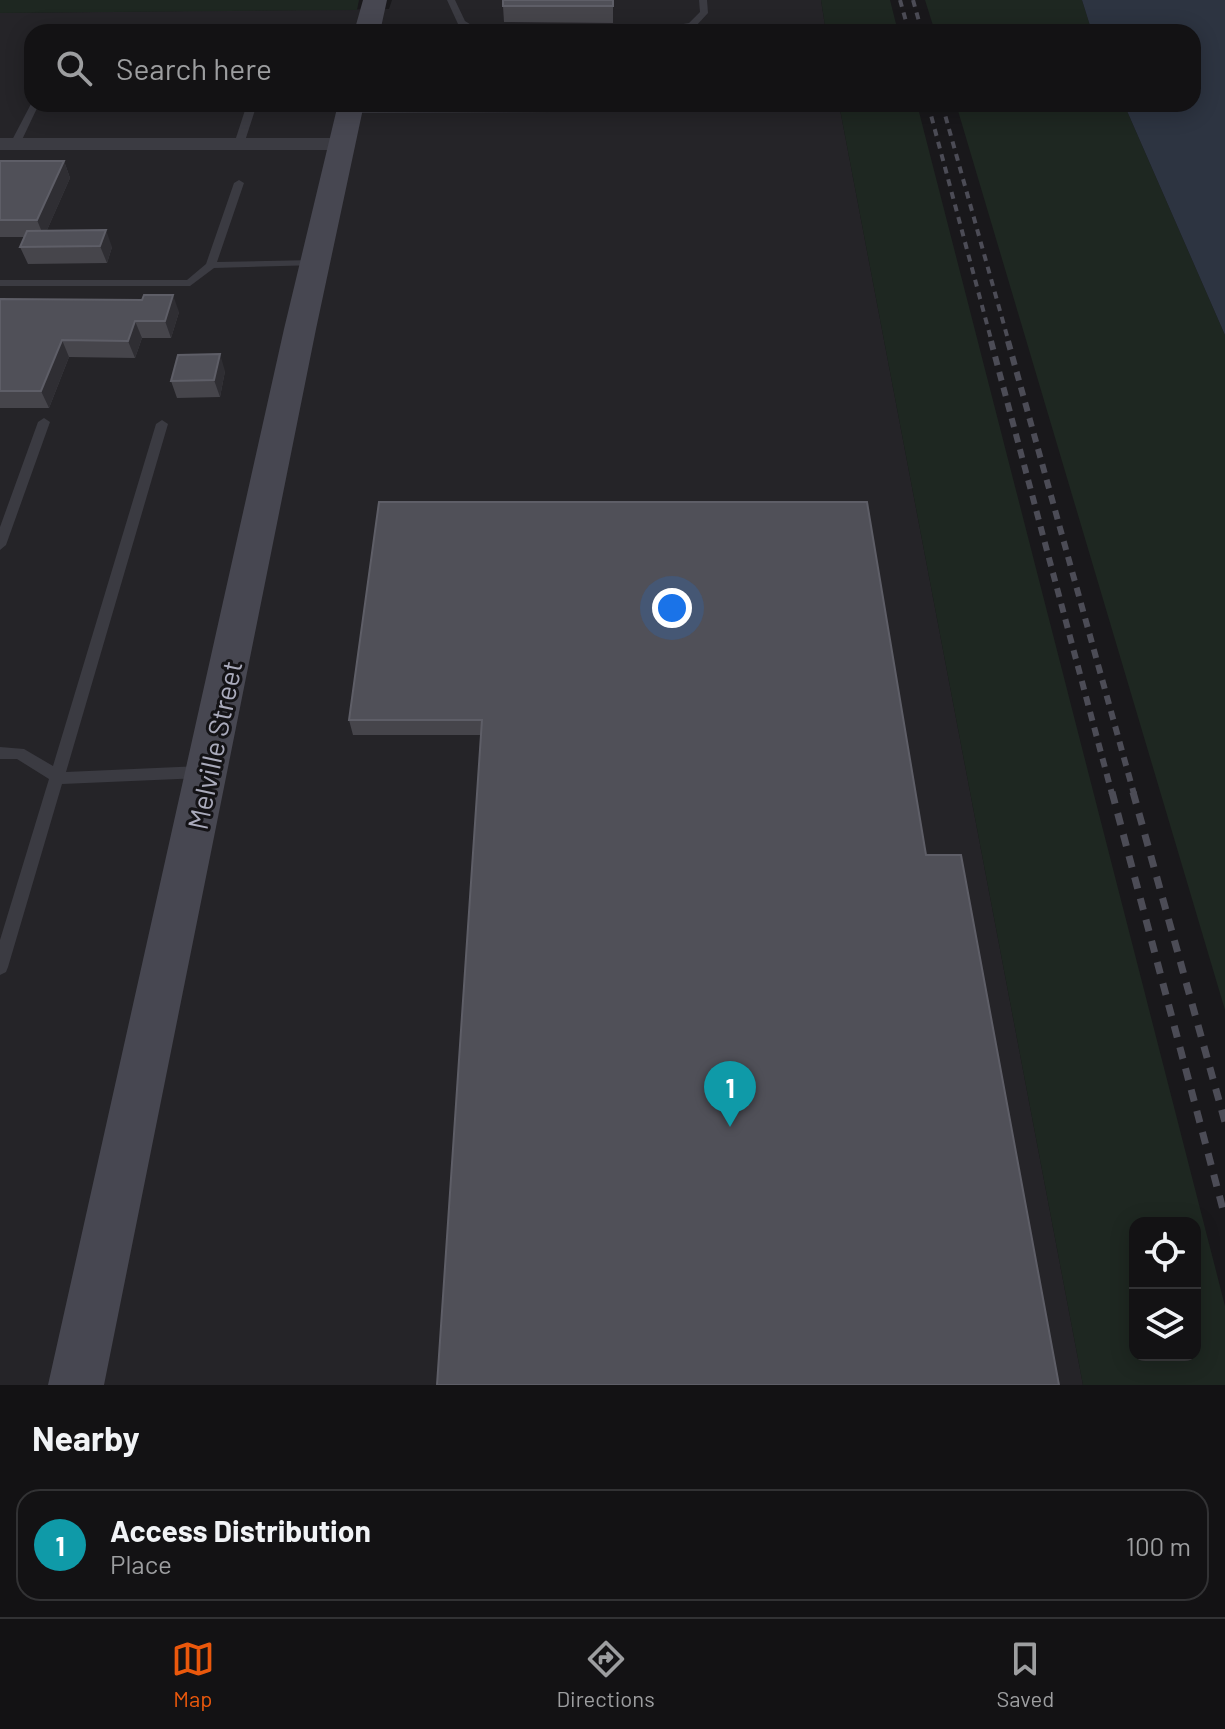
<!DOCTYPE html>
<html lang="en">
<head>
<meta charset="utf-8">
<style>
  body { margin:0; font-family:Barlow,sans-serif; background:#202022; color:#f1f3f6 }
  .controls { position:absolute; right:24px; bottom:24px; display:grid; overflow:hidden; border-radius:16px; box-shadow:0 4px 20px #0003 }
  .controls button { width:72px; height:72px; display:grid; place-items:center; padding:0; border:0; border-bottom:2px solid #323234; background:#131214; color:#f1f3f6; font:40px sans-serif }
  .you { position:absolute; left:672px; top:608px; width:28px; height:28px; margin:-20px; border:6px solid #fff; border-radius:50%; background:#1a73e8; box-shadow:0 0 0 12px #1a73e833 }
  .badge { display:grid; place-items:center; width:52px; height:52px; border-radius:50%; background:#ea580c; color:#fff; font-size:26px; font-weight:700 }
  .pin { position:absolute; translate:-50% -66px; filter:drop-shadow(0 2px 4px #0008) }
  .pin::after { content:''; position:absolute; top:42px; width:28px; height:24px; background:inherit; clip-path:polygon(0 0,100% 0,50% 100%) }
  .list { margin:0; padding:0; list-style:none }
  h2 { display:flex; justify-content:space-between; align-items:center; height:104px; margin:0; padding:0 32px; font-size:34px }
  h2 small { font-size:26px; font-weight:400; color:#9d9ea0 }
  .list li { display:grid; grid-template-columns:52px 1fr auto; gap:24px; align-items:center; box-sizing:border-box; height:112px; margin:0 16px 16px; padding:0 16px; border:2px solid #323234; border-radius:24px }
  .list b { display:block; font-size:30px; white-space:nowrap }
  .list p { margin:0; font-size:26px; white-space:nowrap; color:#9d9ea0 }
  .list em { font-size:26px; font-style:normal; color:#9d9ea0 }
  .icon { flex:none; width:44px; height:44px; fill:none; stroke:currentColor; stroke-width:2; stroke-linecap:round; stroke-linejoin:round }
  .map { position:relative; flex:none; width:1225px; height:1385px; overflow:hidden }
  .search { position:absolute; background:#131214; box-shadow:0 4px 20px #0003; left:24px; right:24px; top:24px; height:88px; display:flex; align-items:center; gap:20px; box-sizing:border-box; padding:0 28px; border-radius:24px; color:#9d9ea0; font-size:30px }
  .sheet { height:232px; background:#131214 }
  nav { display:flex; justify-content:space-around; align-items:center; box-sizing:border-box; height:112px; border-top:2px solid #323234; background:#131214; font-size:22px; color:#9d9ea0 }
  nav a { display:grid; justify-items:center; gap:4px }
  nav .on { color:#ea580c }
  .map>svg:first-child { display:block }
  .built { fill:#252428 }
  .green { fill:#1e2721; fill-rule:evenodd }
  .water { fill:#2d3441 }
  .lines { fill:none; stroke-linecap:round; stroke-linejoin:round }
  .lane { fill:#3b3b42; fill-rule:evenodd }
  .street { fill:#3b3b42; fill-rule:evenodd }
  .secondary { fill:#474751; fill-rule:evenodd }
  .rail-far2 { stroke:#4c4c56; stroke-width:4; stroke-dasharray:7 6; stroke-linecap:butt }
  .rail-far1 { stroke:#4c4c56; stroke-width:6; stroke-dasharray:9 7; stroke-linecap:butt }
  .rail { stroke:#4c4c56; stroke-width:7; stroke-dasharray:12 10; stroke-linecap:butt }
  .wall { fill:#46454b }
  .shaded-wall { fill:#2f2e33 }
  .building { fill:#505058; stroke:#5e5e67; stroke-width:2 }
  .labels { text-anchor:middle; dominant-baseline:central; stroke-width:6; stroke-linejoin:round; paint-order:stroke }
  .street-label { font-size:28px; fill:#aaabbc; stroke:#141316 }
</style>
</head>
<body>
<div class="map">
<svg width="1225" height="1385" viewBox="0 0 1225 1385">
  <rect width="100%" height="100%" fill="#19181b"/>
  <!-- built -->
  <path class="built" d="M392,0H821L826,32H32V104H839L1083,1385H0V13L389,9Z"/>
  <!-- green -->
  <path class="green" d="M0,0H359L357,10L0,13Z
    M821,0H890L898,32H826Z
    M925,0H1082L1092,32H935Z
    M839,104H917L1225,1306V1385H1083ZM1135,1223H1195V1355H1135Z
    M956,104H1124L1225,335V1010Z"/>
  <!-- water -->
  <path class="water" d="M1082,0H1225V335L1124,104H1193V32H1092Z"/>
  <g class="lines">
    <!-- lane -->
    <path class="lane" d="M447,0H455L465,21L476,28L666,27L689,23L700,12L699,0H707L708,13L695,27L669,32H470L458,24Z
      M32,102V104H39L20,144L12,146L10,144Z
      M247,104H257L244,144L239,147L234,144Z
      M778,106L781,107V111L350,113L345,110L350,107Z
      M239,180L244,183L217,262L314,260L318,261V265L214,268L190,286H0V280H187L206,264L234,183Z
      M44,418L50,422L6,545L0,550V527L38,422Z
      M162,420L168,424L66,772L201,766L206,768L208,772L206,776L201,778L62,784L8,967L6,972L0,975V940L49,779L17,759H0V747L24,749L53,766L156,424Z"/>
    <!-- street -->
    <path class="street" d="M0,138H344L354,144L344,150H0Z"/>
    <!-- secondary -->
    <path class="secondary" d="M363,0H387L380,32H354Z
      M338,104H364L316,329L104,1385H48L284,329Z"/>
    <!-- rail-far2 -->
    <path class="rail-far2" d="M900,0L909,32
      M913,0L922,32
      M928,104L992,343
      M942,104L1009,343"/>
    <!-- rail-far1 -->
    <path class="rail-far1" d="M991,341L1112,794
      M1008,341L1134,794"/>
    <!-- rail -->
    <path class="rail" d="M1112,792L1225,1217
      M1133,792L1225,1122"/>
  </g>
  <!-- wall -->
  <path class="wall" d="M613,0V23L504,22L503,6Z
    M0,161H64L70,178L47,230L112,247L107,263L28,264L20,247L24,237H0Z
    M0,299L179,312L171,338H142L135,358L69,357L49,408H0Z
    M225,371L220,397L177,398L171,381Z
    M379,502L926,855L480,735H353L349,720Z"/>
  <!-- shaded-wall -->
  <path class="shaded-wall" d="M64,161L70,178L44,237L37,220Z
    M106,230L112,247L107,263L100,246Z
    M173,295L179,312L171,338L165,321Z
    M135,321L142,338L135,358L128,341Z
    M62,340L69,357L49,408L41,391Z
    M220,354L225,371L220,397L214,380Z"/>
  <!-- building -->
  <path class="building" d="M503,0H613V6H503Z
    M188,25L186,32H154L156,26Z
    M0,161H64L37,220H0Z
    M106,230L100,246L20,247L27,231Z
    M144,295H173L165,321H135L128,341L62,340L41,391H0V299L142,300Z
    M220,354L214,380L171,381L178,355Z
    M379,502H867L926,855H961L1059,1385H437L482,720H349Z"/>
  <g class="labels">
    <!-- street labels -->
    <g class="street-label">
      <text transform="translate(214 745) rotate(-78)">Melville Street</text>
    </g>
  </g>
</svg>
<div class="controls">
<button><svg class="icon" aria-label="locate" viewBox="0 0 24 24"><circle cx="12" cy="12" r="6"/><path d="M12 2v4M12 18v4M2 12h4M18 12h4"/></svg></button>
<button><svg class="icon" aria-label="layers" viewBox="0 0 24 24"><path d="M12 4l9 5-9 5-9-5zM3 14l9 5 9-5"/></svg></button>
</div>
<div class="you"></div>
<div class="pin badge" style="left:730px;top:1127px;background:#0f9aa8">1</div>
<div class="search"><svg class="icon" aria-label="search" viewBox="0 0 24 24"><circle cx="10" cy="10" r="6"/><path d="M15 15l6 6"/></svg>Search here</div>
</div>
<section class="sheet">
<h2>Nearby<small></small></h2>
<ul class="list">
<li><span class="badge" style="background:#0f9aa8">1</span><div><b>Access Distribution</b><p>Place</p></div><em>100 m</em></li>
</ul>
</section>
<nav>
<a class="on"><svg class="icon" aria-label="map" viewBox="0 0 24 24"><path d="M3 6l6-2 6 2 6-2v14l-6 2-6-2-6 2zM9 4v14M15 6v14"/></svg>Map</a>
<a><svg class="icon" aria-label="directions" viewBox="0 0 24 24"><path d="M12 3l9 9-9 9-9-9zM9 14v-3h6M13 9l2 2-2 2"/></svg>Directions</a>
<a><svg class="icon" aria-label="saved" viewBox="0 0 24 24"><path d="M7 4h10v16l-5-4-5 4z"/></svg>Saved</a>
</nav>
</body>
</html>
